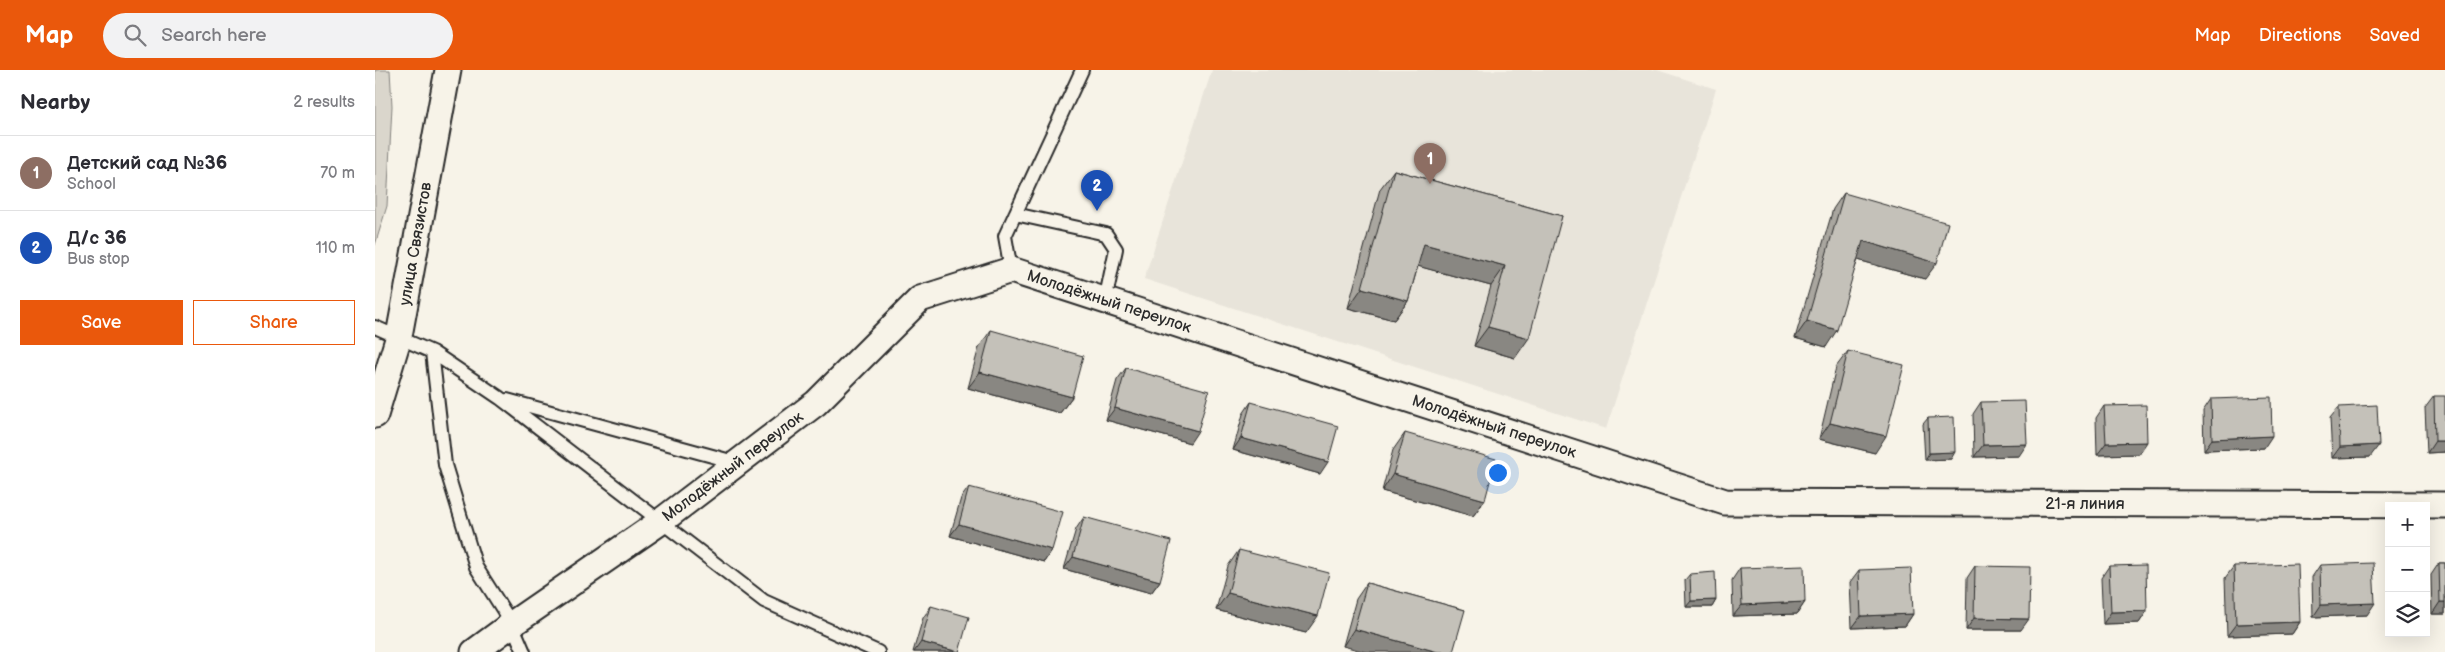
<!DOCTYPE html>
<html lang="en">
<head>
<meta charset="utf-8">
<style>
  body { margin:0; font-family:"Balsamiq Sans",sans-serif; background:#f2f2f3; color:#2b2b33 }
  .controls { position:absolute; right:15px; bottom:15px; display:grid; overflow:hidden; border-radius:0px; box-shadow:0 5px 20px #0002 }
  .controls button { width:45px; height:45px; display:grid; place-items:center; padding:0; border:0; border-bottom:1px solid #e1e1e2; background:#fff; color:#2b2b33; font:25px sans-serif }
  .you { position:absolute; left:1122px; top:402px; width:18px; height:18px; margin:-12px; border:4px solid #fff; border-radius:50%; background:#1a73e8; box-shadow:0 0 0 8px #1a73e833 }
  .badge { display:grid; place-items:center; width:32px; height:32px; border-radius:50%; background:#ea580c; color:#fff; font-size:16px; font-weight:700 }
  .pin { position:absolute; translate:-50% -41px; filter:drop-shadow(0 1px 2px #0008) }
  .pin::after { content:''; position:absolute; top:26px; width:18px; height:15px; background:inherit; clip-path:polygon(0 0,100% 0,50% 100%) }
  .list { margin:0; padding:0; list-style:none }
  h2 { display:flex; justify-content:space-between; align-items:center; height:65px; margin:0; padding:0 20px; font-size:21px }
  h2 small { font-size:16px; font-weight:400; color:#7c7c81 }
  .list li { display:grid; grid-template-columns:32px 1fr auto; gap:15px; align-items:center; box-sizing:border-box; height:75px; padding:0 20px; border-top:1px solid #e1e1e2 }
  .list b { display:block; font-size:19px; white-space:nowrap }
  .list p { margin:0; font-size:16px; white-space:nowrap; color:#7c7c81 }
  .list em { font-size:16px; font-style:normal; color:#7c7c81 }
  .actions { display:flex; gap:10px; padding:15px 20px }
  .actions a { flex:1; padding:11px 0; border:1px solid #ea580c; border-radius:0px; text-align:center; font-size:18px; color:#ea580c }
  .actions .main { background:#ea580c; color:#fff }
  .icon { flex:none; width:28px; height:28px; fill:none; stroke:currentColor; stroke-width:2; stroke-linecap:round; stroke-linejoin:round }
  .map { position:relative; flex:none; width:2070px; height:582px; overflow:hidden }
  header { display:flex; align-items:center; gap:30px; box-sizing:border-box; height:70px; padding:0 25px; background:#ea580c; color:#fff }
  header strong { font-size:24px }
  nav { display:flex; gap:28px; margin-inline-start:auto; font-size:18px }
  .search { width:350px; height:45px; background:#f2f2f3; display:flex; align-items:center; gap:12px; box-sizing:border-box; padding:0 18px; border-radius:28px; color:#7c7c81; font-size:19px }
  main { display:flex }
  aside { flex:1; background:#fff }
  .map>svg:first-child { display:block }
  .built { fill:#e8e4da }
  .green { fill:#dad6cc; stroke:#82807c }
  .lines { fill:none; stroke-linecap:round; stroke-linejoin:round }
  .service-casing { stroke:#2b2b2b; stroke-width:16 }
  .minor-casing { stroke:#2b2b2b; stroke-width:29 }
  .service { stroke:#f7f3e8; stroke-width:12 }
  .minor { stroke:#f7f3e8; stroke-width:25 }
  .wall { fill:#a9a69f; stroke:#2b2b2b }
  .shaded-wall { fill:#898782; stroke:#2b2b2b }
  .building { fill:#c4c1b9; stroke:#2b2b2b }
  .labels { text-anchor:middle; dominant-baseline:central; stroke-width:4; stroke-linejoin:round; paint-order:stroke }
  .street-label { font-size:16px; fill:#2b2b2b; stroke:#f7f3e8 }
</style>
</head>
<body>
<header>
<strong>Map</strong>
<div class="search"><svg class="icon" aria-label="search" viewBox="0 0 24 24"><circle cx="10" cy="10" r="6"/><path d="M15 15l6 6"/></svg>Search here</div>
<nav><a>Map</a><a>Directions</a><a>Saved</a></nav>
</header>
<main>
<aside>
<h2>Nearby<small>2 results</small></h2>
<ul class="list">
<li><span class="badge" style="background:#8d6e63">1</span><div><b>Детский сад №36</b><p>School</p></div><em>70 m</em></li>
<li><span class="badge" style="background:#1a4fb4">2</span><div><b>Д/с 36</b><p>Bus stop</p></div><em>110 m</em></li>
</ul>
<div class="actions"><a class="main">Save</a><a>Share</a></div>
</aside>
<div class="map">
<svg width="2070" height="582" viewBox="0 0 2070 582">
  <rect width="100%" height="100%" fill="#f7f3e8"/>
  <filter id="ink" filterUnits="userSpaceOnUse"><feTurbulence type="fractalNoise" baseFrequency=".02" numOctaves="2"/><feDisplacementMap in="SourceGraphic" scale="10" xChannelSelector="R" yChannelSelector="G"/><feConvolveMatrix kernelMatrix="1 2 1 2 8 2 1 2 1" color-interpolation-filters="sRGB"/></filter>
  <g filter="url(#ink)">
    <!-- built -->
    <path class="built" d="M837,0H1282L1341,19L1231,359L769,209Z"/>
    <!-- green -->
    <path class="green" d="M0,0H15L17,36L12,136L0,175Z"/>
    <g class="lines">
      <defs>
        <path id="service" d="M640,144L731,164L741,179L730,231
          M636,200L630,166L707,0
          M0,257L57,282L125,328L389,531L503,582
          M57,282L70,395L101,497L137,554L149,582
          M132,330L363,393"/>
        <path id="minor" d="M0,345L24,266L73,0
          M99,582L137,554L285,452L441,333L545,229L636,200L1350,432L2070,435"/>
      </defs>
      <!-- service casing -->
      <use href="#service" class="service-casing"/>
      <!-- minor casing -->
      <use href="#minor" class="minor-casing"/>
      <!-- service -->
      <use href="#service" class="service"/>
      <!-- minor -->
      <use href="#minor" class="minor"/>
    </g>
    <!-- wall -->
    <path class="wall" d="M1019,100L1187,146L1140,288L1099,276L1116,216L1043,196L1033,231L1019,250L973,238L1005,119Z
      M1469,123L1550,209L1483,190L1451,277L1420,268L1458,139Z
      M616,260L697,327L685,343L593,318L604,277Z
      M1473,281L1500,383L1444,369L1461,297Z
      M751,298L815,373L731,350L742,310Z
      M2059,326L2070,382L2052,383L2050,338Z
      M1836,329L1889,378L1829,380L1828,341Z
      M876,332L945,404L858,380L868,344Z
      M1606,332L1644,386L1599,387L1598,344Z
      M1729,336L1764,384L1722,385L1721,348Z
      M1964,337L1995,387L1957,388L1955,348Z
      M1553,348L1576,389L1550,390L1548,354Z
      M1030,363L1110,430L1098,446L1007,421L1018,380Z
      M594,417L677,480L669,492L575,466L586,428Z
      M709,447L785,511L776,523L689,499L701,459Z
      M864,480L931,563L841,540L853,496Z
      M2064,493H2070V544H2057L2056,505Z
      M1945,495L1992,545L1938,547L1937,507Z
      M1600,496L1646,560H1591L1592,508Z
      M1734,496L1772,541L1764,553L1728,554L1726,508Z
      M1859,496L1925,552L1917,564L1852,566L1850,508Z
      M1365,498L1430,532L1422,544L1358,546L1357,510Z
      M1484,500L1538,544L1530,556L1477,558L1475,512Z
      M1315,504L1341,530L1337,537H1311L1310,510Z
      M992,513L1090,540L968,576L981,529Z
      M556,536L584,582H538L548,548Z"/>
    <!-- shaded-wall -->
    <path class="shaded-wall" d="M1488,171L1562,193L1550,209L1476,188Z
      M1049,174L1130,196L1116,216L1035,194Z
      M987,218L1033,231L1019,250L973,238Z
      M1432,251L1462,260L1451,277L1420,268Z
      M1113,257L1154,268L1140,288L1099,276Z
      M605,302L697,327L685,343L593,318Z
      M740,338L823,361L815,373L731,350Z
      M1455,353L1511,366L1500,383L1444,369Z
      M1897,366L1889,378L1829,380L1837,369Z
      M866,368L953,392L945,404L858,380Z
      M2060,371H2070V382L2052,383Z
      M1772,372L1764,384L1722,385L1731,373Z
      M1652,374L1644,386L1599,387L1608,375Z
      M2004,375L1995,387L1957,388L1965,377Z
      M1580,382L1576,389L1550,390L1554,383Z
      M1018,404L1110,430L1098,446L1007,421Z
      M584,454L677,480L669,492L575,466Z
      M698,487L785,511L776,523L689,499Z
      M853,523L943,546L931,563L841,540Z
      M1341,530L1337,537H1311L1316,531Z
      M1430,532L1422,544L1358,546L1367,535Z
      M2065,532H2070V544H2057Z
      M2000,533L1992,545L1938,547L1946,535Z
      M1772,541L1764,553L1728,554L1736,542Z
      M1538,544L1530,556L1477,558L1486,546Z
      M1599,548L1654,549L1646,560H1591Z
      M1925,552L1917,564L1852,566L1861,554Z
      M979,559L1063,582H991L968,576Z
      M546,572L583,582H539Z"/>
    <!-- building -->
    <path class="building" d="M1019,100L1187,146L1154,268L1113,257L1130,196L1049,174L1033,231L987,218Z
      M1469,123L1573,153L1562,193L1488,171L1462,260L1432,251Z
      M616,260L708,286L697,327L605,302Z
      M1473,281L1529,295L1511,366L1455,353Z
      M751,298L834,321L823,361L740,338Z
      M2059,326H2070V371H2060Z
      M1896,327L1897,366L1837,369L1836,329Z
      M1650,331L1652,374L1608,375L1606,332Z
      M876,332L963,356L953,392L866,368Z
      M1771,335L1772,372L1731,373L1729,336Z
      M2002,335L2004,375L1965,377L1964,337Z
      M1579,347L1580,382L1554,383L1553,348Z
      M1030,363L1121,389L1110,430L1018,404Z
      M594,417L688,442L677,480L584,454Z
      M709,447L796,471L785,511L698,487Z
      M864,480L954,503L943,546L853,523Z
      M1998,493L2000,533L1946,535L1945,495Z
      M2064,493H2070V532H2065Z
      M1923,494L1925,552L1861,554L1859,496Z
      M1771,495L1772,541L1736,542L1734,496Z
      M1429,496L1430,532L1367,535L1365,498Z
      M1600,496L1655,497L1654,549L1599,548Z
      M1536,498L1538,544L1486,546L1484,500Z
      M1340,502L1341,530L1316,531L1315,504Z
      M992,513L1090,540L1078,582H1063L979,559Z
      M556,536L594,547L584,582L546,572Z"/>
  </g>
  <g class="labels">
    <!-- street labels -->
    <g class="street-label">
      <text transform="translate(41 174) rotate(-80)">улица Связистов</text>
      <text transform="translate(734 232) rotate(18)">Молодёжный переулок</text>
      <text transform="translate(1119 357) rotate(18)">Молодёжный переулок</text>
      <text transform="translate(358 397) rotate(-37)">Молодёжный переулок</text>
      <text x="1710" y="434">21-я линия</text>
    </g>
  </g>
</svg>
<div class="controls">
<button>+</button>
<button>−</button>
<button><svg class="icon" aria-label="layers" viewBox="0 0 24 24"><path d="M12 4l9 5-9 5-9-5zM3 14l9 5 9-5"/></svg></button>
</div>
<div class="you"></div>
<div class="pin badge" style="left:1055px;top:114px;background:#8d6e63">1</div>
<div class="pin badge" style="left:722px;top:141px;background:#1a4fb4">2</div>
</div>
</main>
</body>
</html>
